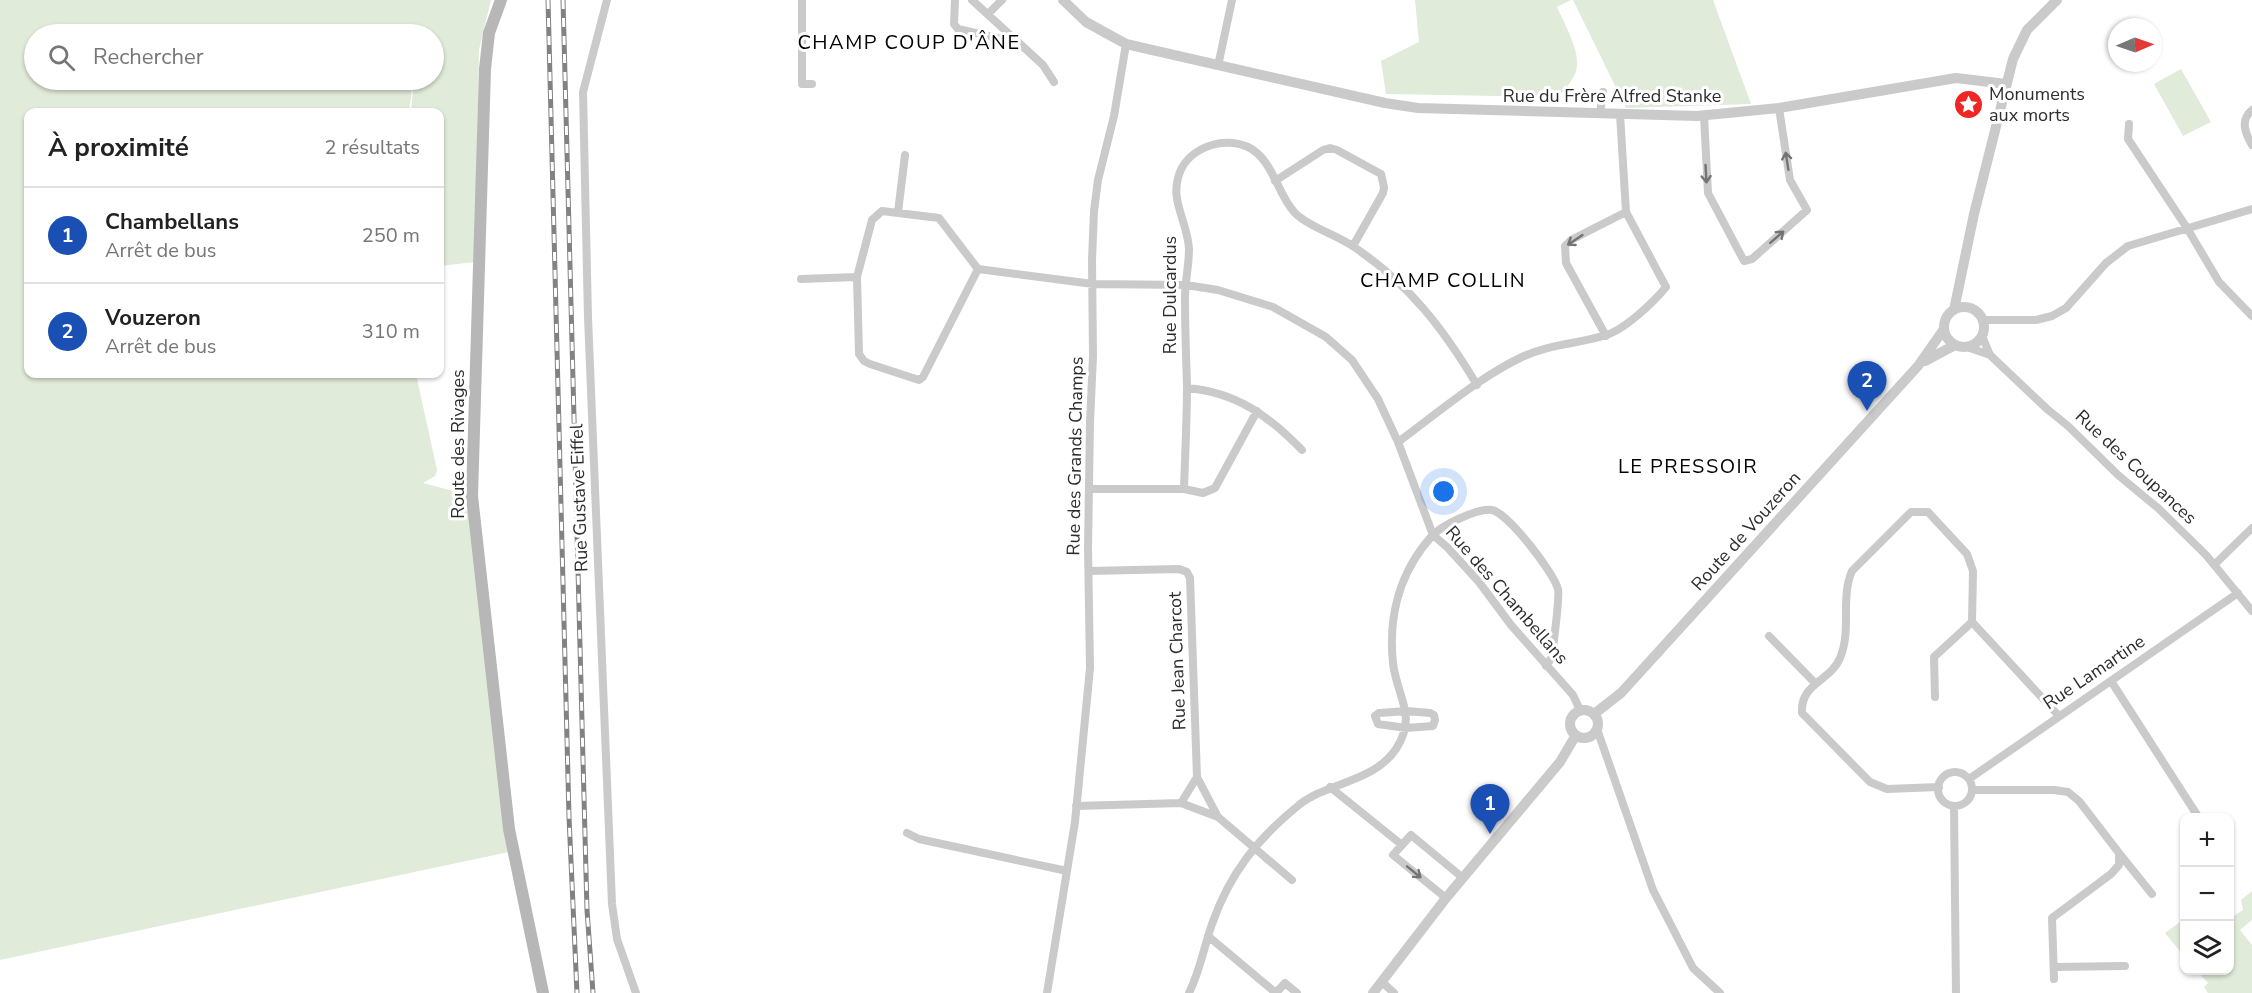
<!DOCTYPE html>
<html lang="fr">
<head>
<meta charset="utf-8">
<style>
  body { margin:0; font-family:"Nunito Sans",sans-serif; background:#f6f6f6; color:#222 }
  .controls { position:absolute; right:18px; bottom:18px; display:grid; overflow:hidden; border-radius:12px; box-shadow:0 2px 4px #0004 }
  .controls button { width:54px; height:54px; display:grid; place-items:center; padding:0; border:0; border-bottom:2px solid #e0e0e0; background:#fff; color:#222; font:30px sans-serif }
  .compass { position:absolute; left:2108px; top:18px; width:54px; height:54px; border-radius:50%; background:#fff; box-shadow:0 2px 4px #0004; rotate:88deg }
  .you { position:absolute; left:1444px; top:492px; width:21px; height:21px; margin:-15px; border:4px solid #fff; border-radius:50%; background:#1a73e8; box-shadow:0 0 0 9px #1a73e833 }
  .badge { display:grid; place-items:center; width:39px; height:39px; border-radius:50%; background:#ef2624; color:#fff; font-size:20px; font-weight:700 }
  .pin { position:absolute; translate:-50% -50px; filter:drop-shadow(0 2px 3px #0008) }
  .pin::after { content:''; position:absolute; top:32px; width:21px; height:18px; background:inherit; clip-path:polygon(0 0,100% 0,50% 100%) }
  .list { margin:0; padding:0; list-style:none }
  h2 { display:flex; justify-content:space-between; align-items:center; height:78px; margin:0; padding:0 24px; font-size:26px }
  h2 small { font-size:20px; font-weight:400; color:#767676 }
  .list li { display:grid; grid-template-columns:39px 1fr auto; gap:18px; align-items:center; box-sizing:border-box; height:96px; padding:0 24px; border-top:2px solid #e0e0e0 }
  .list b { display:block; font-size:22px; white-space:nowrap }
  .list p { margin:0; font-size:20px; white-space:nowrap; color:#767676 }
  .list em { font-size:20px; font-style:normal; color:#767676 }
  .icon { flex:none; width:33px; height:33px; fill:none; stroke:currentColor; stroke-width:2; stroke-linecap:round; stroke-linejoin:round }
  .map { position:relative; flex:none; width:2252px; height:993px; overflow:hidden }
  .search { position:absolute; background:#fff; box-shadow:0 2px 4px #0004; left:24px; top:24px; width:420px; height:66px; display:flex; align-items:center; gap:15px; box-sizing:border-box; padding:0 21px; border-radius:33px; color:#767676; font-size:22px }
  .panel { position:absolute; background:#fff; box-shadow:0 2px 4px #0004; left:24px; top:108px; width:420px; height:270px; border-radius:12px }
  .map>svg:first-child { display:block }
  .green { fill:#e1ebd9 }
  .lines { fill:none; stroke-linecap:round; stroke-linejoin:round }
  .minor { stroke:#cacaca; stroke-width:8 }
  .tertiary { stroke:#cacaca; stroke-width:10 }
  .secondary { stroke:#b7b7b7; stroke-width:12 }
  .rail-casing { stroke:#828282; stroke-width:5 }
  .rail { stroke:#fff; stroke-width:3; stroke-dasharray:9; stroke-linecap:butt }
  .oneway { stroke:#747474 }
  .labels { text-anchor:middle; dominant-baseline:central; stroke-width:6; stroke-linejoin:round; paint-order:stroke }
  .poi-label { font-size:18px; fill:#2d2d2d; stroke:#fff; text-anchor:start }
  .street-label { font-size:18px; fill:#2d2d2d; stroke:#fff }
  .neighbourhood-label { font-size:20px; letter-spacing:1.5px; fill:#000; stroke:#fff }
</style>
</head>
<body>
<div class="map">
<svg width="2252" height="993" viewBox="0 0 2252 993">
  <rect width="100%" height="100%" fill="#fff"/>
  <!-- green -->
  <path class="green" d="M0,0H491L479,50L475,262L440,266V112H411L414,80H434V34H34V80H413L409,112H28V374H416L437,470L435,476L423,483L472,496L513,851L0,960Z
    M1415,0H1571L1557,7C1563,21 1579,49 1577,65C1577,77 1565,88 1559,97L1386,94L1381,61L1419,42Z
    M1573,0H1713L1751,104L1626,108Z
    M2181,69L2211,122L2183,136L2154,84Z
    M2252,891V920L2240,930L2252,945V993H2208L2204,987L2208,983L2197,971L2230,970V916L2231,918L2243,910L2241,900Z
    M2184,919V956L2165,933Z"/>
  <g class="lines">
    <!-- minor -->
    <path class="minor" d="M607,0L583,92L588,317L612,904L617,939L636,993
      M802,0V84H812
      M955,0L954,24L958,29L1019,43
      M972,0L1043,65L1054,82
      M988,14L1002,0
      M1218,66L1232,0
      M2252,110C2240,120 2245,133 2252,145
      M1600,113L1603,92
      M1704,116L1708,193L1744,261L1752,259L1807,210L1790,180L1779,108
      M2129,124L2128,139L2187,228L2219,282L2252,316
      M1275,181L1323,150L1330,148L1337,150L1381,174L1384,187L1383,193L1353,246
      M882,211L939,218L978,269L923,377L919,380L870,364L864,361L859,354L857,277L872,220Z
      M898,212L905,155
      M978,269L1093,284L1186,285L1218,290L1273,307L1326,337L1352,360L1378,399L1398,442L1433,535L1447,547L1479,582L1511,625L1573,695L1580,710
      M801,279L857,277
      M1982,320H2036L2052,316L2066,308L2106,263L2128,246L2252,209
      M1606,336L1566,263L1565,246L1571,240L1626,212
      M1982,336L1990,355L2047,409L2068,426L2118,475L2158,508L2206,555L2252,611
      M1967,347L1990,355
      M1187,388C1236,392 1269,416 1302,450
      M1398,442C1435,415 1481,376 1522,357C1549,344 1578,344 1606,335C1624,330 1654,302 1666,287L1626,212L1620,114
      M1089,489H1184C1185,455 1187,420 1187,385C1186,356 1185,327 1185,298C1185,282 1189,265 1189,249C1188,224 1171,202 1178,178C1185,149 1222,135 1248,147C1273,159 1277,194 1295,213C1309,227 1337,235 1354,247C1409,284 1443,328 1477,385
      M1184,489L1203,493L1215,488L1257,411
      M2215,564L2252,528
      M1769,636L1816,684
      M2111,681L2199,818
      M1935,697L1934,657L1972,622
      M1407,711L1430,713L1434,715L1435,720L1433,726L1406,728L1378,724L1375,716L1379,713Z
      M1597,729L1653,890L1693,968L1720,993
      M1938 789a17 17 0 1 1 34 0a17 17 0 1 1-34 0Z
      M1197,777L1218,817
      M1969,779L2238,593
      M1330,787L1402,845
      M1939,787L1887,789L1870,782L1802,713C1800,683 1831,681 1840,658C1852,630 1840,598 1852,571L1911,512H1928L1967,554L1973,571L1972,622L2059,716
      M1972,790H2054L2068,792L2079,801L2119,853V865L2111,874L2052,918L2054,979
      M1181,803L1218,817L1292,880
      M1076,806L1181,803L1197,777L1190,578L1187,572L1179,569L1089,571
      M1954,806L1956,993
      M907,833L919,839L1067,871
      M2119,853L2152,894
      M1446,898L1393,855L1411,835L1463,878
      M1208,936L1276,993
      M2054,967L2125,966
      M1382,982L1394,993
      M1047,993L1075,822L1090,668L1088,548L1090,422L1093,356L1092,260L1094,211L1098,180L1114,116L1126,44
      M1189,993C1200,971 1204,947 1212,924C1230,873 1257,839 1299,805C1328,782 1374,782 1396,749C1418,715 1397,698 1393,663C1388,616 1400,572 1431,537C1441,525 1478,508 1492,510C1508,513 1554,573 1558,589C1560,600 1553,644 1552,657L1546,666
      M1276,993L1285,983L1297,993"/>
    <!-- tertiary -->
    <path class="tertiary" d="M1063,0L1086,22L1126,44L1385,103L1418,108L1697,116L1779,108L1956,78L2006,84
      M1944 327a20 20 0 1 1 40 0a20 20 0 1 1-40 0Z
      M1954,310L1974,214L2013,59L2027,30L2057,0
      M1925,361L1955,345
      M1570 724a14 14 0 1 1 28 0a14 14 0 1 1-28 0Z
      M1594,714L1621,693L1918,366L1944,329
      M1373,993L1446,898L1560,762L1576,735"/>
    <!-- secondary -->
    <path class="secondary" d="M501,0L489,33L485,69L472,496L509,829L543,993"/>
    <defs>
      <path id="rail" d="M548,0L569,817L577,993
        M563,0L583,760L587,910L593,993"/>
    </defs>
    <!-- rail casing -->
    <use href="#rail" class="rail-casing"/>
    <!-- rail -->
    <use href="#rail" class="rail"/>
  </g>
  <!-- one-way arrows -->
  <defs><path id="oneway-shaft" d="M-6 0H5M1.5-3L5.5 0L1.5 3" fill="none" stroke-width="1.6" stroke-linecap="round" stroke-linejoin="round" transform="scale(1.5)"/></defs>
  <g class="oneway">
    <use href="#oneway-shaft" transform="translate(1787 161) rotate(-99)"/>
    <use href="#oneway-shaft" transform="translate(1706 174) rotate(87)"/>
    <use href="#oneway-shaft" transform="translate(1777 237) rotate(-41)"/>
    <use href="#oneway-shaft" transform="translate(1575 240) rotate(146)"/>
    <use href="#oneway-shaft" transform="translate(1414 872) rotate(39)"/>
  </g>
  <!-- icons -->
  <defs>
    <symbol id="sight-disc" viewBox="-11 -11 22 22"><circle r="9.5" fill="#ef2624" stroke="#fff"/><path d="M0-6L1.8-2.2L6-1.7L2.9 1.2L3.7 5.4L0 3.3L-3.7 5.4L-2.9 1.2L-6-1.7L-1.8-2.2Z" fill="#fff"/></symbol>
  </defs>
  <g fill-rule="evenodd">
    <use href="#sight-disc" x="1952" y="88" width="33" height="33"/>
  </g>
  <g class="labels">
    <!-- poi labels -->
    <g class="poi-label">
      <text x="1989" y="94">Monuments<tspan x="1989" dy="21">aux morts</tspan></text>
    </g>
    <!-- street labels -->
    <g class="street-label">
      <text x="1612" y="96">Rue du Frère Alfred Stanke</text>
      <text transform="translate(1170 295) rotate(-90)">Rue Dulcardus</text>
      <text transform="translate(458 444) rotate(-90)">Route des Rivages</text>
      <text transform="translate(1075 456) rotate(-89)">Rue des Grands Champs</text>
      <text transform="translate(2136 467) rotate(43)">Rue des Coupances</text>
      <text transform="translate(579 498) rotate(-92)">Rue Gustave Eiffel</text>
      <text transform="translate(1746 531) rotate(-48)">Route de Vouzeron</text>
      <text transform="translate(1507 595) rotate(49)">Rue des Chambellans</text>
      <text transform="translate(1177 661) rotate(-92)">Rue Jean Charcot</text>
      <text transform="translate(2094 672) rotate(-34)">Rue Lamartine</text>
    </g>
    <!-- neighbourhood labels -->
    <g class="neighbourhood-label">
      <text x="909" y="42">CHAMP COUP D'ÂNE</text>
      <text x="1443" y="280">CHAMP COLLIN</text>
      <text x="1688" y="466">LE PRESSOIR</text>
    </g>
  </g>
</svg>
<div class="controls">
<button>+</button>
<button>−</button>
<button><svg class="icon" aria-label="layers" viewBox="0 0 24 24"><path d="M12 4l9 5-9 5-9-5zM3 14l9 5 9-5"/></svg></button>
</div>
<svg class="compass" viewBox="-18 -18 36 36"><path d="M0-13l5 13h-10z" fill="#e53935"/><path d="M0 13l5-13h-10z" fill="#767676"/></svg>
<div class="you"></div>
<div class="pin badge" style="left:1490px;top:834px;background:#1a4fb4">1</div>
<div class="pin badge" style="left:1867px;top:411px;background:#1a4fb4">2</div>
<div class="search"><svg class="icon" aria-label="search" viewBox="0 0 24 24"><circle cx="10" cy="10" r="6"/><path d="M15 15l6 6"/></svg>Rechercher</div>
<section class="panel">
<h2>À proximité<small>2 résultats</small></h2>
<ul class="list">
<li><span class="badge" style="background:#1a4fb4">1</span><div><b>Chambellans</b><p>Arrêt de bus</p></div><em>250 m</em></li>
<li><span class="badge" style="background:#1a4fb4">2</span><div><b>Vouzeron</b><p>Arrêt de bus</p></div><em>310 m</em></li>
</ul>
</section>
</div>
</body>
</html>
